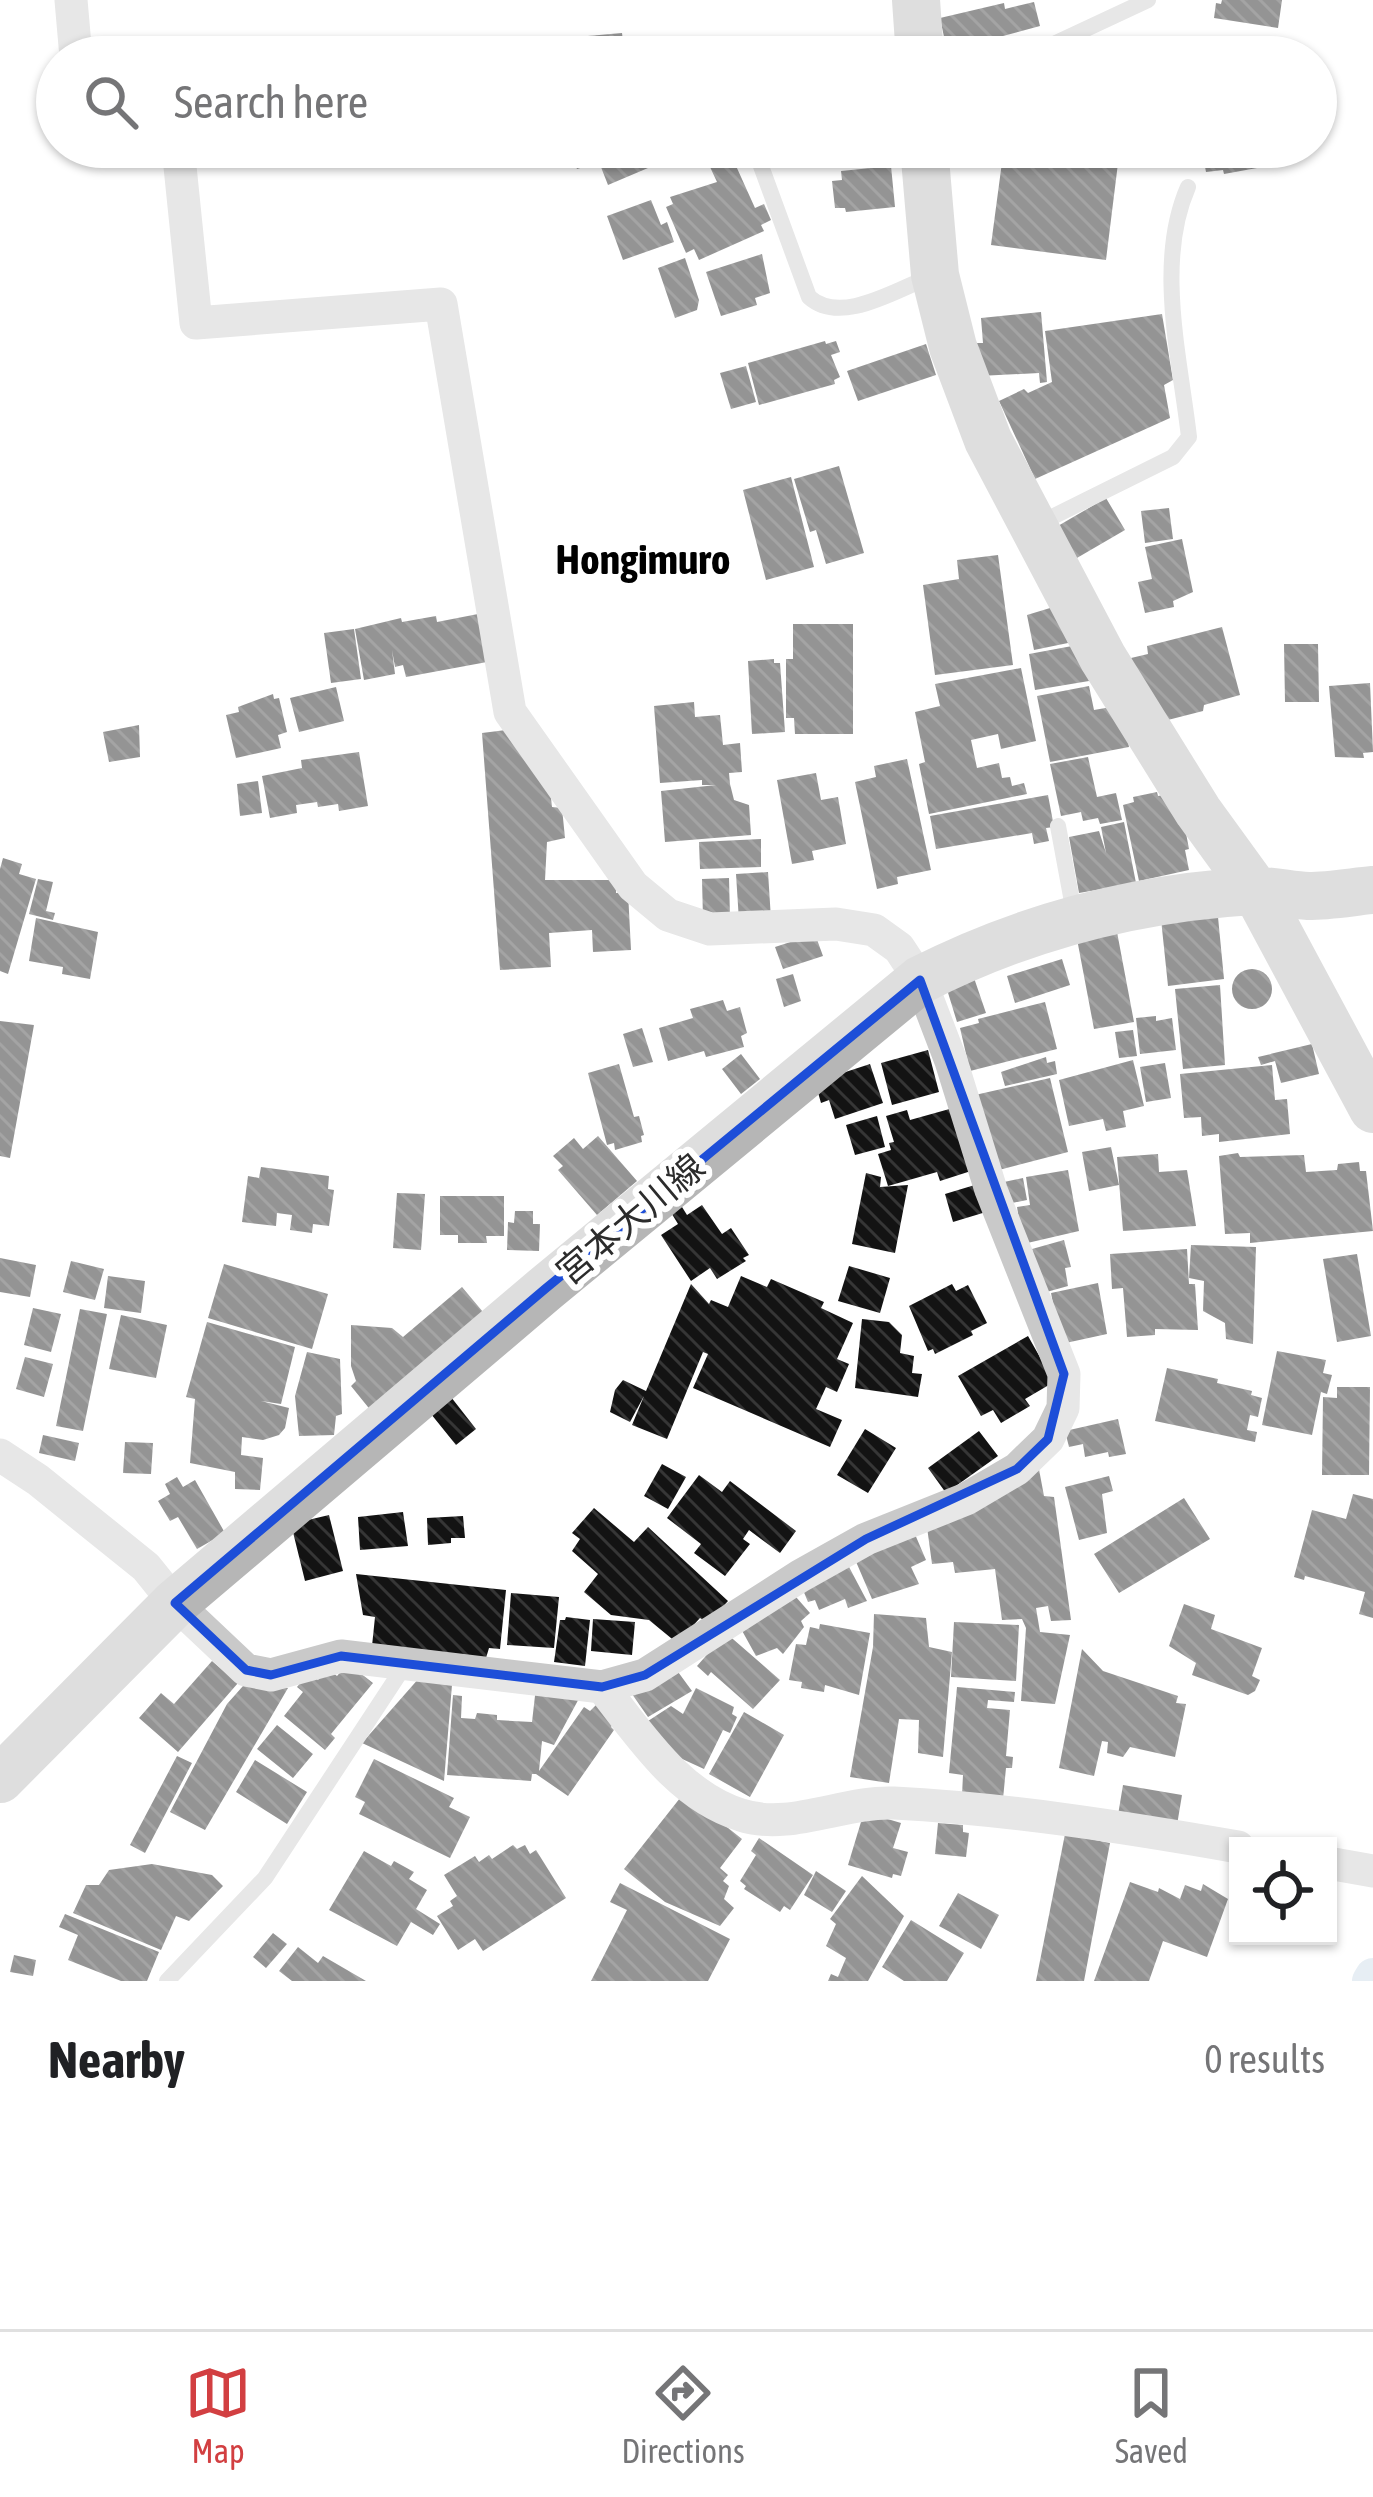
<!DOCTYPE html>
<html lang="en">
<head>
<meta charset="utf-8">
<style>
  body { margin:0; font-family:"Asap Condensed","Noto Sans JP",sans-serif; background:#f2f2f2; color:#202124 }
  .controls { position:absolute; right:36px; bottom:36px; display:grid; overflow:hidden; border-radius:0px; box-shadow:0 3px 9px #0004 }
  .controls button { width:108px; height:108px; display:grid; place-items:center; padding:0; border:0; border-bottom:3px solid #e0e0e0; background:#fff; color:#202124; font:60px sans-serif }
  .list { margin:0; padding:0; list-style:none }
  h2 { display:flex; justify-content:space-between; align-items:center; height:156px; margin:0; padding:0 48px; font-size:51px }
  h2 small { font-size:39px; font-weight:400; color:#757577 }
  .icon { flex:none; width:66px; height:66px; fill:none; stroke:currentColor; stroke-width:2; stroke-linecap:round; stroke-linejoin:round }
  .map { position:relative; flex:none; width:1373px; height:1981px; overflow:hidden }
  .search { position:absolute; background:#fff; box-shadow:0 3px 9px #0004; left:36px; right:36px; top:36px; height:132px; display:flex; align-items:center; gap:30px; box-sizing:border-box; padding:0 42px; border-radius:66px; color:#757577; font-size:45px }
  .sheet { height:348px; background:#fff }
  nav { display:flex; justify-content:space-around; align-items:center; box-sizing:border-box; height:168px; border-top:3px solid #e0e0e0; background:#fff; font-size:33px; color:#757577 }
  nav a { display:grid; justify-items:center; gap:6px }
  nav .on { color:#d23f41 }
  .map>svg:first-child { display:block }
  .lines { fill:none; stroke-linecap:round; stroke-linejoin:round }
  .canal { stroke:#c9d9e7; stroke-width:36 }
  .building { fill:url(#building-back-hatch) }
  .lane { stroke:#c9c9c9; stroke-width:16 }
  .street { stroke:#c9c9c9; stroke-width:33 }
  .secondary { stroke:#b6b6b6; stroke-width:48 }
  .marked { fill:none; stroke:#1d4ed8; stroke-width:9; stroke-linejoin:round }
  .labels { text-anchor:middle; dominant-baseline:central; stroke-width:12; stroke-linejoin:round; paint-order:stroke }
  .street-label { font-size:36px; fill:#2c2c2c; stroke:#fff }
  .quarter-label { font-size:42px; font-weight:bold; fill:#000; stroke:#fff }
</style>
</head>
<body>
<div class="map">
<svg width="1373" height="1981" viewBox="0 0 1373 1981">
  <defs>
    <pattern id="building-back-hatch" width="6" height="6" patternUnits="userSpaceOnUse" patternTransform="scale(3)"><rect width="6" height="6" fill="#131313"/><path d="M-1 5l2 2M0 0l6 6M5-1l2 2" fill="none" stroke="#363636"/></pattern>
  </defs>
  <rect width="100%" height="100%" fill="#fff"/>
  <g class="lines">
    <!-- canal -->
    <path class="canal" d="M1370,1981L1373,1976"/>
  </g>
  <!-- building -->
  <path class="building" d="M1222,0H1282L1278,28L1214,18L1216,3L1221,4Z
    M1034,2L1040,26L947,51L940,18L1004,3L1005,9Z
    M622,33L625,57H567L565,38Z
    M568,147H649L655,165L608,185L599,162L577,169Z
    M651,147H702L659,165Z
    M1004,147H1120L1106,260L991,245Z
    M1186,147H1254L1257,168L1224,174L1223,170L1206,172L1202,151L1187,153Z
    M732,157L755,208L764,204L771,220L761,225L764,231L699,260L694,249L686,253L666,207L673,204L670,197L717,182L710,167Z
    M891,166L895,207L846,212L845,208H835L832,181L842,180L841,171Z
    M651,200L661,225L667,222L674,242L623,260L607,216Z
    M762,254L770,293L755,298L757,305L721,316L706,272Z
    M685,258L699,300L697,310L675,318L658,268Z
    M1041,312L1047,382L1040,383L1039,373L979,376L976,343H983L981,318Z
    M1162,314L1173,380L1164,385L1170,418L1035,479L999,401L1024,389L1028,393L1052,382L1045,331Z
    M825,341L826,344L836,341L840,352L831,355L840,377L834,380L835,384L759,405L748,363Z
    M926,344L936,375L858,401L847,371Z
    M746,366L756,402L731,409L720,373Z
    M839,466L864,553L826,564L816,530L810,532L794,479Z
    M791,477L814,567L766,580L743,490Z
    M1106,498L1125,530L1070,562L1051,530Z
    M1169,508L1173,539L1145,543L1141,511Z
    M1182,539L1193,592L1173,601L1174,607L1145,613L1138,582L1152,579L1145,547Z
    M998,555L1013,665L935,675L923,585L959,579L957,560Z
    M1060,605L1068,643L1034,650L1027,615Z
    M478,614L487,662L406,677L403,665L395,667L392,650L395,674L364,680L355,629L401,618L402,622L436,616L437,622Z
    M793,624H853V734H795L794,718H786V659H793Z
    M1222,627L1240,695L1204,705L1203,711L1160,722L1131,658L1148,654L1147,646Z
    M354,629L361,679L331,683L324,633Z
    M1083,644L1089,681L1035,690L1029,654Z
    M1284,644H1318L1319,702H1285Z
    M774,659V663H780L785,732L752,734L748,661Z
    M1021,668L1036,741L1001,749L998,734L971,740L977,768L999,763L1002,778L1010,777L1012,786L1024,783L1027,794L929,814L919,764L925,762L915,712L940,706L935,684Z
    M1370,683L1373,752L1363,753L1364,758L1335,757L1329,686Z
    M1089,686L1094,710L1111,707L1123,715L1129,747L1050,762L1037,696Z
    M336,687L344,721L299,732L290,698Z
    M273,694L274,699L279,698L287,732L278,735L281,748L236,758L226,715L239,712L238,707Z
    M694,702L695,717L720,715L723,745L740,743L742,772L729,773L730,784L734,800L749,805L751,835L665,842L661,791L716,785H702V780L660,783L654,706Z
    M139,725L140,757L109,762L103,732Z
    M506,730L550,789L552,807L562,808L565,838L547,842L545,880H616V893L628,892L631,950L593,952L592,930L549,933L551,967L500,970L482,733Z
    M359,752L368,806L339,811L338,804L318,807L317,802L296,805L297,813L270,818L262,776L302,768L301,760Z
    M1088,757L1097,797L1116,793L1122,820L1100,824L1098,818L1083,821L1081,812L1061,816L1050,764Z
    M907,759L931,870L897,877L898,884L877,889L855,782L876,777L874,766Z
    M816,773L821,800L838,797L846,844L812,851L814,860L792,864L777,780Z
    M258,781L262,813L240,816L237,784Z
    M1157,792L1158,796L1170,794L1182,812L1189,849L1185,850L1189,870L1139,881L1123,805L1134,802L1133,797Z
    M1048,795L1054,827L1046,828L1049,841L1034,844L1032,833L936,849L930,816Z
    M1124,822L1136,883L1079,893L1069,837L1099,831L1106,853L1101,827Z
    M761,839V867L700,869L699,842Z
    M3,858L22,864L19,874L36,879L8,974L0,971V869Z
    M768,872L771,919L739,921L736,874Z
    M729,878L730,917L703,919L702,879Z
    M38,879L53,882L46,911L55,913L53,920L29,914Z
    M1218,917L1224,979L1168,986L1161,919Z
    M36,918L98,932L90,979L62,974L63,967L29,961Z
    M1117,932L1134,1022L1094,1029L1077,939Z
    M815,934L823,956L783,969L775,947Z
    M1062,959L1070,985L1015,1003L1007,976Z
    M1232 989a20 20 0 1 1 40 0a20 20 0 1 1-40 0Z
    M793,974L801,1001L784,1007L776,979Z
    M973,975L986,1013L957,1022L945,983Z
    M1220,985L1225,1065L1183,1069L1175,989Z
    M723,1000L727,1011L740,1007L747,1033L741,1036L744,1047L706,1057L704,1051L668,1061L659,1028L693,1018L690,1009Z
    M1045,1002L1057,1049L970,1071L960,1028L979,1023L978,1019Z
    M1156,1016V1021L1172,1018L1176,1050L1140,1054L1136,1018Z
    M0,1021L34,1025L10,1158L0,1156Z
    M642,1028L653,1062L633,1067L623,1034Z
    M1133,1030L1137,1056L1119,1058L1115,1032Z
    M1312,1044L1319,1074L1281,1083L1275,1061L1261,1065L1258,1057Z
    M928,1050L939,1092L892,1105L881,1063Z
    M741,1054L760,1079L741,1094L722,1069Z
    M1046,1057L1047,1063L1055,1061L1057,1074L1005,1086L1001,1072Z
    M1133,1060L1144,1106L1123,1111L1126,1127L1106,1131L1103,1119L1069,1126L1059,1080Z
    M1165,1063L1171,1098L1146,1102L1140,1067Z
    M619,1064L634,1117L639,1116L644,1135L641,1136L642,1142L615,1150L614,1143L607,1145L588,1073Z
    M870,1064L883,1103L835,1119L829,1100L821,1103L815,1082Z
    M1272,1065L1275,1100L1287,1099L1290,1134L1219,1142V1134L1202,1136L1201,1117L1184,1118L1180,1074Z
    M1050,1078L1068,1152L995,1171L975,1095Z
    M953,1108L971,1171L940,1181L937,1172L888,1186L878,1154L891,1150L889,1143L894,1142L886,1116L907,1110L910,1120Z
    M877,1116L885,1147L855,1155L846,1125Z
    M598,1136L637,1181L597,1215L558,1170L563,1166L553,1156L574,1138L583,1149Z
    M1111,1147L1119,1185L1089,1191L1082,1152Z
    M1238,1153L1240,1157L1304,1155L1306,1172L1337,1170L1338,1164L1359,1162L1360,1171H1366L1373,1231L1250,1243V1233L1225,1234L1219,1156Z
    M1158,1154L1159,1172L1187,1170L1196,1226L1123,1231L1117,1157Z
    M261,1167L329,1176L328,1189L334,1190L329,1226L313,1224L312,1233L290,1230L292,1215L277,1213L276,1226L242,1222L248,1176L259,1178Z
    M1068,1170L1079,1231L1023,1244L1017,1207L1030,1205L1026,1177Z
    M866,1173L881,1177L880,1187L908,1185L895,1253L852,1244Z
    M1023,1178L1027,1200L1007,1204L1004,1182Z
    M978,1184L986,1212L953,1222L945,1194Z
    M397,1193L425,1194L421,1250L393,1248Z
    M440,1196H504V1236H486L487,1243H458V1235H440Z
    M677,1199L687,1215L702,1205L722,1234L731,1228L749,1255L743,1258L746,1261L717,1279L710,1268L691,1281L661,1235L678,1224L667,1206Z
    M515,1211H533V1224H540L539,1251L507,1250L508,1222L514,1223Z
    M1064,1240L1071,1267L1065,1268L1068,1286L1043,1293L1032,1249Z
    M1191,1245L1256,1247L1253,1344L1226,1339L1225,1323L1203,1311L1204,1281L1189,1278Z
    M1187,1249L1189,1284H1195L1198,1330L1155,1329V1335L1127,1337L1123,1288L1112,1289L1110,1254Z
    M1357,1254L1371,1336L1337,1342L1323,1259Z
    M0,1258L36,1265L30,1297L0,1292Z
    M71,1261L104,1269L95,1300L63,1292Z
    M224,1264L328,1294L312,1349L208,1318Z
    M849,1266L890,1278L880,1313L838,1301Z
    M108,1276L145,1281L141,1313L104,1308Z
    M741,1276L767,1287L771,1279L824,1302L821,1308L853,1323L837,1359L849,1364L837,1392L826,1387L816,1409L842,1420L830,1447L693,1388L708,1354L703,1352L667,1439L632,1425L644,1396L630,1422L610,1412L615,1390L623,1380L646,1391L691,1284L709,1304L711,1300L728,1307Z
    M1098,1283L1107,1334L1061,1344L1051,1293Z
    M952,1284L956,1291L968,1285L987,1323L971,1331L973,1335L935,1354L933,1349L928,1351L909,1306Z
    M462,1287L483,1312L372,1412L351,1386L356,1381L351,1366V1325L392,1328L403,1337Z
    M33,1308L61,1314L51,1352L24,1345Z
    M80,1309L107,1314L83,1431L56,1426Z
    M121,1315L167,1325L156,1378L109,1369Z
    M862,1319L889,1322L902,1335L900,1353L914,1356L912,1373L922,1374L918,1397L855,1388Z
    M207,1322L295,1347L281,1404L261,1401L289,1408L285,1428L279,1435L263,1440L242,1437L241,1455L263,1458L260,1490L235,1489V1472L190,1463L195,1399L186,1397Z
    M1028,1336L1054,1382L1025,1399L1030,1406L1001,1423L993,1410L981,1416L958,1376Z
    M1277,1351L1326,1360L1323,1373L1332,1375L1327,1394L1321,1392L1312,1435L1262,1425Z
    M307,1352L340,1359L342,1414L336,1416L334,1435L299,1436L295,1396Z
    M25,1357L53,1364L44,1397L16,1389Z
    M1167,1368L1218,1379L1217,1383L1252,1391L1251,1395L1262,1398L1258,1417L1250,1415L1247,1430L1257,1432L1255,1442L1155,1421Z
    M1337,1387H1370L1369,1475H1322L1323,1397L1337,1398Z
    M451,1397L476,1429L456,1445L431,1414Z
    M1118,1419L1126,1454L1109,1457L1108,1452L1085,1457L1083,1444L1069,1447L1065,1431Z
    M865,1429L896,1448L868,1493L837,1475Z
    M979,1431L998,1456L946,1493L928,1468Z
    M43,1435L79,1443L75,1461L39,1453Z
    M125,1442L153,1443L151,1474L123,1473Z
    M662,1464L686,1477L668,1509L644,1496Z
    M1038,1464L1044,1496L1054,1497L1071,1620L1051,1621L1048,1606L1036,1608L1040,1632L1070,1635L1055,1704L1021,1701L1026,1628L1022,1619L1002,1620L995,1569L955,1573L953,1562L932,1564L927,1527Z
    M699,1475L722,1492L730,1481L796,1531L780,1553L749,1530L743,1539L750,1544L725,1576L694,1553L701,1544L667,1518Z
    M1109,1476L1113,1491L1102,1494L1107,1533L1079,1540L1065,1487Z
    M177,1477L183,1487L195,1480L225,1533L197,1549L178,1517L170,1521L158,1501L170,1494L165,1484Z
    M1353,1494L1373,1499V1618L1359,1614L1365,1592L1305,1576L1304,1580L1294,1577L1312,1510L1346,1519Z
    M1184,1498L1210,1539L1119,1593L1094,1554Z
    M594,1508L634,1542L648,1527L728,1601L708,1623L700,1618L677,1643L649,1620L611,1615L584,1592L598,1574L572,1551L580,1539L572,1533Z
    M403,1512L408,1546L360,1550L358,1517Z
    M329,1515L343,1571L305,1581L291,1524Z
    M463,1516L465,1538H451V1543L428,1545L427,1518Z
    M914,1532L926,1560L911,1567L919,1584L872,1599L854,1557Z
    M848,1565L867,1601L848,1608L845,1599L819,1610L815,1600L808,1602L803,1590Z
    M356,1574L506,1590L500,1649L489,1648L486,1658L372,1646L375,1617L363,1615Z
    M789,1589L810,1613L801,1621L804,1627L783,1654L777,1648L756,1656L740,1627Z
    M511,1593L559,1597L554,1648L507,1645Z
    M1184,1604L1215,1615L1211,1629L1262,1648L1252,1676L1260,1680L1255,1691L1248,1695L1192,1675L1196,1663L1169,1646Z
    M874,1614L926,1618L929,1647L952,1652L943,1757L918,1753L919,1720L899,1719L889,1783L850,1777L873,1647Z
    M566,1617L590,1620L585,1666L554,1662L560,1620H565Z
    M593,1619L635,1622L632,1655L591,1651Z
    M954,1622L1019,1625L1016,1681L951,1677Z
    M820,1624L870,1633L859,1695L825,1685L824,1692L801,1688L802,1682L789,1680L796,1644L806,1645L810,1627L819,1629Z
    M726,1633L780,1680L753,1709L711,1672L708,1676L697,1666Z
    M1082,1649L1103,1671L1178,1696L1176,1703L1186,1704L1175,1757L1130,1747L1123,1757L1107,1753L1108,1742L1102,1741L1094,1776L1059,1768Z
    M212,1661L238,1683L178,1752L139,1718L161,1693L174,1704Z
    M673,1665L692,1691L648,1717L632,1694Z
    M327,1668L337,1676L344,1668L355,1669L373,1683L331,1734L335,1738L325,1750L284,1716L303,1692L297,1687L309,1672L318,1680Z
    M420,1677L452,1685L444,1781L362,1743Z
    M243,1686L288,1688L205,1830L170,1812L227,1704Z
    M536,1687L583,1691L554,1745L542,1741L539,1771L584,1707L590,1711L599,1702L617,1718L611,1727L614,1730L568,1796L536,1774H532L531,1781L447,1775L453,1695L462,1696L461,1718L475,1719L477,1713L497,1715V1720L532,1722Z
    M957,1687L1015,1692L1014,1702L988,1700L987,1708L1010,1710L1006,1756L1013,1757L1012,1768H1006L1003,1799L962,1795L963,1775L949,1773Z
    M696,1688L734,1707L732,1714L737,1717L730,1733L723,1730L704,1769L667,1752L648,1721L671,1706L683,1714Z
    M744,1712L784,1735L750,1797L709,1774Z
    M277,1725L313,1754L293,1778L257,1749Z
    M177,1756L192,1763L145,1853L130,1845Z
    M374,1759L454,1798L449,1807L470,1817L450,1858L359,1814L365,1802L355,1797Z
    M255,1760L307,1792L287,1824L236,1792Z
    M1123,1785L1182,1795L1177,1825L1118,1815Z
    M684,1793L742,1839L720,1868L728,1875L723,1881L729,1886L724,1899L734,1908L720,1926L665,1902L624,1869Z
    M864,1812L901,1823L893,1848L908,1852L901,1876L893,1874L892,1878L848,1865Z
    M938,1823L963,1825V1832L969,1833L966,1857L935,1854Z
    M1065,1834L1110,1843L1084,1981H1036Z
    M759,1838L813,1875L790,1910L784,1906L780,1912L744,1889L746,1886L740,1881L756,1855L751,1851Z
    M513,1845L517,1849L525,1845L530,1854L536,1850L566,1898L483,1951L475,1939L458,1950L437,1916L453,1906L450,1901L457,1896L444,1875L475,1856L479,1862L489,1855L492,1859Z
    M364,1851L391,1866L394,1861L414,1872L409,1879L427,1890L416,1909L440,1924L433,1935L411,1922L397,1946L329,1910Z
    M152,1864L212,1875L223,1886L189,1921L176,1916L161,1950L73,1913L86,1885H99L109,1870Z
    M816,1871L846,1891L832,1912L804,1895Z
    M862,1876L904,1916L868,1981H828L831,1974L838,1977L846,1958L826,1946L836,1924L830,1919Z
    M1130,1882L1158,1892L1159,1888L1180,1899L1185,1885L1201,1891L1203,1884L1228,1899L1207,1957L1163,1941L1149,1981H1094Z
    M620,1883L730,1939L708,1981H591L627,1910L610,1902Z
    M958,1893L999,1915L981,1949L939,1926Z
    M65,1914L159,1952L147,1981H121L68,1960L78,1935L59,1927Z
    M911,1920L964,1953L947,1981H904L882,1967Z
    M273,1933L287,1944L266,1968L253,1957Z
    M298,1947L318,1963L323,1956L366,1981H292L279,1971Z
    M14,1955L36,1960L33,1976L10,1972Z"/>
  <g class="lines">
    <!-- lane -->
    <path class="lane" d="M1026,57L1148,0
      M754,147L809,297C841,326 897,289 932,276
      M1040,523L1173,457L1189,437C1180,358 1155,262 1188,187
      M1058,826L1075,918
      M167,1981L265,1878L405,1665"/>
    <!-- street -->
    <path class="street" d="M71,0L76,57
      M0,1455L38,1480L146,1567L175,1603L246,1670L271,1675L341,1656L602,1687L645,1675L800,1576L866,1539L966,1499L1017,1469L1048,1439L1063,1408L1064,1374L991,1190L951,1061L920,980L899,948L874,930L836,924L710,929L668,915L633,886L510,712L441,304L196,323L178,147
      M602,1687C641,1736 679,1796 741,1815C789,1831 844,1801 894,1803C1009,1809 1124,1827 1238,1847
      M1328,1863L1373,1871"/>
    <!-- secondary -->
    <path class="secondary" d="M916,0L920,57
      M924,147L935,275L953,347L988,440L1103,658L1198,811L1256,891L1373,1109
      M0,1779L175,1603L545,1289L920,980C1024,927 1136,898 1252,891C1271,890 1289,895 1308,896C1329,896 1352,892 1373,890"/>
  </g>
  <!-- marked area -->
  <path d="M0 0H1373V1981H0ZM920,980L1064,1374L1048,1439L1017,1469L866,1539L645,1675L602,1687L341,1656L271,1675L246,1670L175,1603L545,1289Z" fill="#fff" fill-opacity=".55" fill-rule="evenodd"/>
  <path class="marked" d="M920,980L1064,1374L1048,1439L1017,1469L866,1539L645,1675L602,1687L341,1656L271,1675L246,1670L175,1603L545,1289Z"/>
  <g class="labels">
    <!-- street labels -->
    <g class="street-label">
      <text transform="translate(630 1219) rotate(-40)">宮本大川線</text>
    </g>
    <!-- quarter labels -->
    <g class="quarter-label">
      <text x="643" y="559">Hongimuro</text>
    </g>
  </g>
</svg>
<div class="controls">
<button><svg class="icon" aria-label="locate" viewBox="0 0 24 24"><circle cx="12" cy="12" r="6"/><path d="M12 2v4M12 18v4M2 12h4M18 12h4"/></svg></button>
</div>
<div class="search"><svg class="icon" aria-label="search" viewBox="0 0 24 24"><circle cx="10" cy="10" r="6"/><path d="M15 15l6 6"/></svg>Search here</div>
</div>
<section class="sheet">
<h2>Nearby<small>0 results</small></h2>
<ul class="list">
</ul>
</section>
<nav>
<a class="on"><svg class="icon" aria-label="map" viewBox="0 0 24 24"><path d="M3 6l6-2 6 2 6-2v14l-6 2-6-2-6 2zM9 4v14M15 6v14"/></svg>Map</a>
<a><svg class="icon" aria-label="directions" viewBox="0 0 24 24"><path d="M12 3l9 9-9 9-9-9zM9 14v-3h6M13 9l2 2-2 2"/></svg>Directions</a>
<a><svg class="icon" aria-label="saved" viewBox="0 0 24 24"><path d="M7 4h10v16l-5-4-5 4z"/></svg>Saved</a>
</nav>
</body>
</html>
